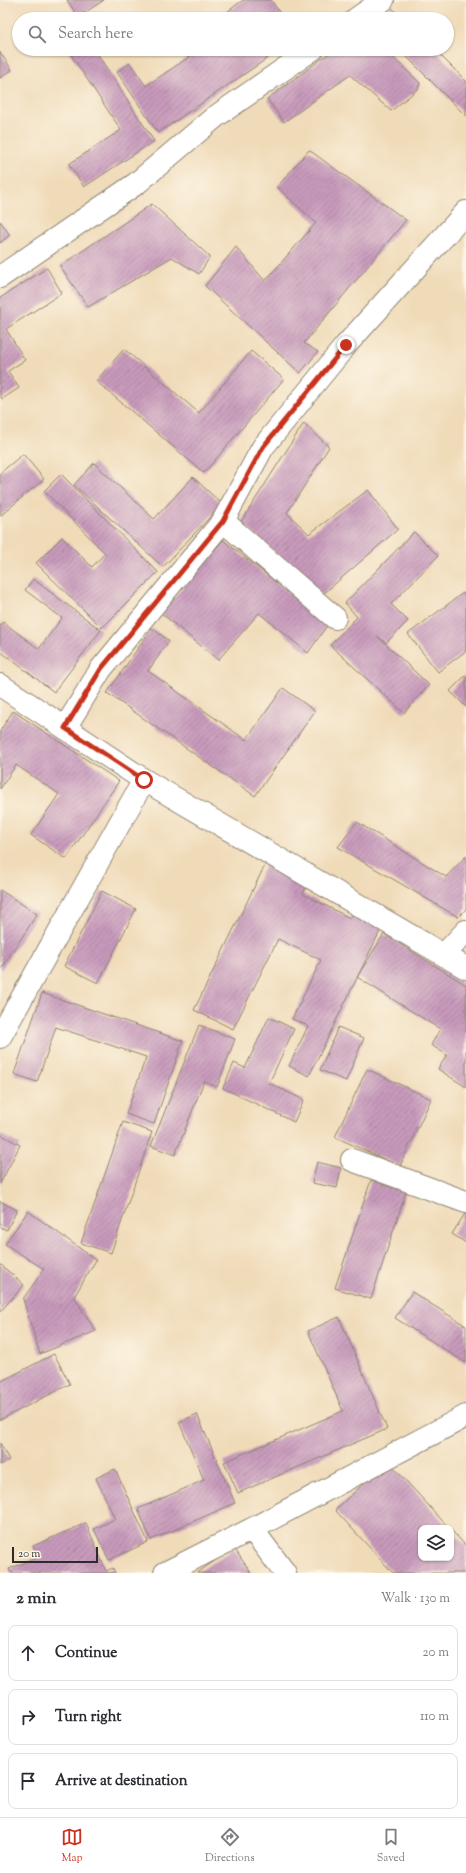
<!DOCTYPE html>
<html lang="en">
<head>
<meta charset="utf-8">
<style>
  body { margin:0; font-family:"Sorts Mill Goudy",serif; background:#f2f2f3; color:#2b2b33 }
  .controls { position:absolute; right:12px; bottom:12px; display:grid; overflow:hidden; border-radius:8px; box-shadow:0 1px 3px #0004 }
  .controls button { width:36px; height:36px; display:grid; place-items:center; padding:0; border:0; border-bottom:1px solid #e1e1e2; background:#fff; color:#2b2b33; font:20px sans-serif }
  .scale { position:absolute; left:12px; bottom:10px; width:86px; box-sizing:border-box; padding-left:4px; border:2px solid #2b2b2b; border-top:0; font-size:11px; line-height:14px; white-space:nowrap; color:#2b2b2b; -webkit-text-stroke:3px #fcf5e5; paint-order:stroke }
  .stop { position:absolute; width:12px; height:12px; margin:-9px; border:3px solid #c8321e; border-radius:50%; background:#fff }
  .stop.end { background:#c8321e; border-color:#fff; box-shadow:0 1px 4px #0008 }
  .list { margin:0; padding:0; list-style:none }
  h2 { display:flex; justify-content:space-between; align-items:center; height:52px; margin:0; padding:0 16px; font-size:17px }
  h2 small { font-size:13px; font-weight:400; color:#7c7c81 }
  .list li { display:grid; grid-template-columns:26px 1fr auto; gap:12px; align-items:center; box-sizing:border-box; height:56px; margin:0 8px 8px; padding:0 8px; border:1px solid #e1e1e2; border-radius:8px }
  .list b { display:block; font-size:15px; white-space:nowrap }
  .list em { font-size:13px; font-style:normal; color:#7c7c81 }
  .icon { flex:none; width:22px; height:22px; fill:none; stroke:currentColor; stroke-width:2; stroke-linecap:round; stroke-linejoin:round }
  .map { position:relative; flex:none; width:466px; height:1573px; overflow:hidden }
  .search { position:absolute; background:#fff; box-shadow:0 1px 3px #0004; left:12px; right:12px; top:12px; height:44px; display:flex; align-items:center; gap:10px; box-sizing:border-box; padding:0 14px; border-radius:22px; color:#7c7c81; font-size:15px }
  .sheet { height:244px; background:#fff }
  nav { display:flex; justify-content:space-around; align-items:center; box-sizing:border-box; height:56px; border-top:1px solid #e1e1e2; background:#fff; font-size:11px; color:#7c7c81 }
  nav a { display:grid; justify-items:center; gap:2px }
  nav .on { color:#c8321e }
  .map>svg:first-child { display:block }
  .building { fill:url(#building-hatch) }
  .lines { fill:none; stroke-linecap:round; stroke-linejoin:round }
  .minor-casing { stroke:#8e8372; stroke-width:24 }
  .minor { stroke:#fff; stroke-width:22 }
  .route { stroke:#c8321e; stroke-width:5 }
</style>
</head>
<body>
<div class="map">
<svg width="466" height="1573" viewBox="0 0 466 1573">
  <defs>
    <pattern id="building-hatch" width="6" height="6" patternUnits="userSpaceOnUse"><rect width="6" height="6" fill="#c89abc"/><path d="M-1 1l2-2M0 6l6-6M5 7l2-2" fill="none" stroke="#a37e99"/></pattern>
  </defs>
  <rect width="100%" height="100%" fill="#fcf5e5"/>
  <filter id="ink" filterUnits="userSpaceOnUse"><feTurbulence type="fractalNoise" baseFrequency=".025" numOctaves="2"/><feDisplacementMap in="SourceGraphic" scale="8" xChannelSelector="R" yChannelSelector="G"/><feConvolveMatrix kernelMatrix="1 2 1 2 8 2 1 2 1" color-interpolation-filters="sRGB"/></filter>
  <filter id="wash" filterUnits="userSpaceOnUse"><feTurbulence type="fractalNoise" baseFrequency=".012" numOctaves="4" result="noise"/><feDisplacementMap in="SourceGraphic" scale="16" xChannelSelector="R" yChannelSelector="G"/><feGaussianBlur stdDeviation="0.9" result="paint"/><feColorMatrix in="noise" values="0 0 0 0 0 0 0 0 0 0 0 0 0 0 0 0 0 1.4 0 .05"/><feComposite in="paint" operator="in"/></filter>
  <g filter="url(#wash)">
    <rect width="100%" height="100%" fill="#f0dbb9"/>
    <g id="blocks">
      <!-- building -->
      <path class="building" d="M67,0H104L78,17Z
        M243,0H271L284,19H232L227,12Z
        M391,7L403,19H379Z
        M67,49H94L154,141L84,187L69,164L121,130Z
        M201,49H281L158,133L117,72L130,63L146,86Z
        M335,49H384L420,83L418,89L391,111L350,75L284,122L267,99Z
        M399,49H434L466,81V116Z
        M0,52L12,70L0,78Z
        M309,150L406,220L304,343L318,352L300,373L205,286L236,247L265,281L316,223L277,187Z
        M152,204L210,257L199,274L172,257L88,307L60,266Z
        M0,221L10,235L0,243Z
        M47,268L62,293L6,329L25,360L8,371L19,388L2,399L0,395V298Z
        M124,349L199,413L251,351L284,379L204,473L96,381Z
        M304,423L329,447L287,513L309,534L368,490L398,529L322,595L241,522Z
        M23,454L44,479L0,516V473Z
        M94,463L154,519L193,477L222,504L163,567L74,485Z
        M61,474L158,572L102,628L36,563L62,537L92,567L105,553L44,491Z
        M414,532L438,556L391,604L408,621L386,643L377,636L429,685L404,713L330,645L357,617L345,603Z
        M223,540L328,624L308,653L259,613L218,660L161,613Z
        M33,579L101,630L54,692L0,651V626L3,622L39,649L62,618L25,590Z
        M463,593L466,599V651L438,672L408,634Z
        M152,628L169,641L148,671L246,740L283,688L315,711L255,796L107,693Z
        M466,675V707L450,691Z
        M13,711L119,781L66,859L31,835L59,794L16,765L0,789V731Z
        M357,822L446,877L466,856V909L458,917L338,847Z
        M267,861L309,882L303,894L350,918L354,911L383,925L309,1076L289,1066L308,1026L292,1019L321,960L278,939L233,1029L194,1010Z
        M0,890L37,914L0,971Z
        M102,891L136,909L98,983L64,966Z
        M384,934L466,985V1087L438,1069L447,1055L431,1045L440,1029L357,977Z
        M42,993L183,1041L154,1124L126,1114L146,1057L56,1027L37,1082L14,1074Z
        M269,1017L294,1029L269,1083L304,1100L294,1122L223,1088L234,1063L245,1068Z
        M199,1025L235,1039L217,1087L204,1081L175,1155L151,1146Z
        M338,1027L364,1038L346,1081L320,1070Z
        M367,1069L431,1099L400,1166L335,1137Z
        M123,1122L152,1132L111,1253L81,1243Z
        M0,1134L20,1145L0,1184Z
        M317,1162L341,1168L337,1188L312,1183Z
        M371,1180L406,1192L371,1299L335,1288Z
        M0,1201L17,1210L7,1230L0,1227Z
        M28,1211L96,1260L74,1297L96,1331L40,1354L23,1299L44,1269L5,1244Z
        M466,1212V1243L452,1234Z
        M0,1264L24,1285L0,1312Z
        M412,1292L466,1326V1363L395,1318Z
        M339,1317L387,1429L238,1493L224,1462L343,1411L308,1331Z
        M54,1354L70,1384L0,1420V1382Z
        M197,1414L235,1503L151,1540L138,1509L204,1480L179,1422Z
        M0,1443L9,1460L0,1465Z
        M388,1461L449,1528H421V1558H451V1530L466,1546V1573H393L335,1510Z
        M115,1469L148,1542L109,1560L94,1529L115,1519L96,1478Z
        M86,1523L106,1571L113,1568L115,1573H11L9,1569L38,1557L33,1546Z
        M234,1548L251,1573H197Z"/>
    </g>
  </g>
  <g filter="url(#ink)">
    <use href="#blocks" fill-opacity="0" stroke="#8e8372" stroke-width="1"/>
    <g class="lines">
      <defs>
        <path id="minor" d="M356,19L383,0
          M0,277L137,183L215,117L313,49
          M223,521L335,618
          M0,685L144,780L466,968
          M65,728L101,669L223,521L263,447L346,345L466,212
          M444,955L466,931
          M0,1037L144,780
          M352,1160L466,1202
          M252,1529L466,1416
          M165,1573L252,1529L285,1573"/>
      </defs>
      <!-- minor casing -->
      <use href="#minor" class="minor-casing"/>
      <!-- minor -->
      <use href="#minor" class="minor"/>
    </g>
  </g>
  <g class="lines" filter="url(#ink)">
    <!-- route -->
    <path class="route" d="M144,780L65,728L101,669L223,521L263,447L346,345"/>
  </g>
</svg>
<div class="controls">
<button><svg class="icon" aria-label="layers" viewBox="0 0 24 24"><path d="M12 4l9 5-9 5-9-5zM3 14l9 5 9-5"/></svg></button>
</div>
<div class="scale">20 m</div>
<div class="stop" style="left:144px;top:780px"></div>
<div class="stop end" style="left:346px;top:345px"></div>
<div class="search"><svg class="icon" aria-label="search" viewBox="0 0 24 24"><circle cx="10" cy="10" r="6"/><path d="M15 15l6 6"/></svg>Search here</div>
</div>
<section class="sheet">
<h2>2 min<small>Walk · 130 m</small></h2>
<ul class="list">
<li><svg class="icon" aria-label="ahead" viewBox="0 0 24 24"><path d="M12 20V5M6 11l6-6 6 6"/></svg><div><b>Continue</b></div><em>20 m</em></li>
<li><svg class="icon" aria-label="right" viewBox="0 0 24 24"><path d="M7 20v-9h11M14 6l5 5-5 5"/></svg><div><b>Turn right</b></div><em>110 m</em></li>
<li><svg class="icon" aria-label="arrive" viewBox="0 0 24 24"><path d="M6 21V4h12l-3 4 3 4H6"/></svg><div><b>Arrive at destination</b></div></li>
</ul>
</section>
<nav>
<a class="on"><svg class="icon" aria-label="map" viewBox="0 0 24 24"><path d="M3 6l6-2 6 2 6-2v14l-6 2-6-2-6 2zM9 4v14M15 6v14"/></svg>Map</a>
<a><svg class="icon" aria-label="directions" viewBox="0 0 24 24"><path d="M12 3l9 9-9 9-9-9zM9 14v-3h6M13 9l2 2-2 2"/></svg>Directions</a>
<a><svg class="icon" aria-label="saved" viewBox="0 0 24 24"><path d="M7 4h10v16l-5-4-5 4z"/></svg>Saved</a>
</nav>
</body>
</html>
